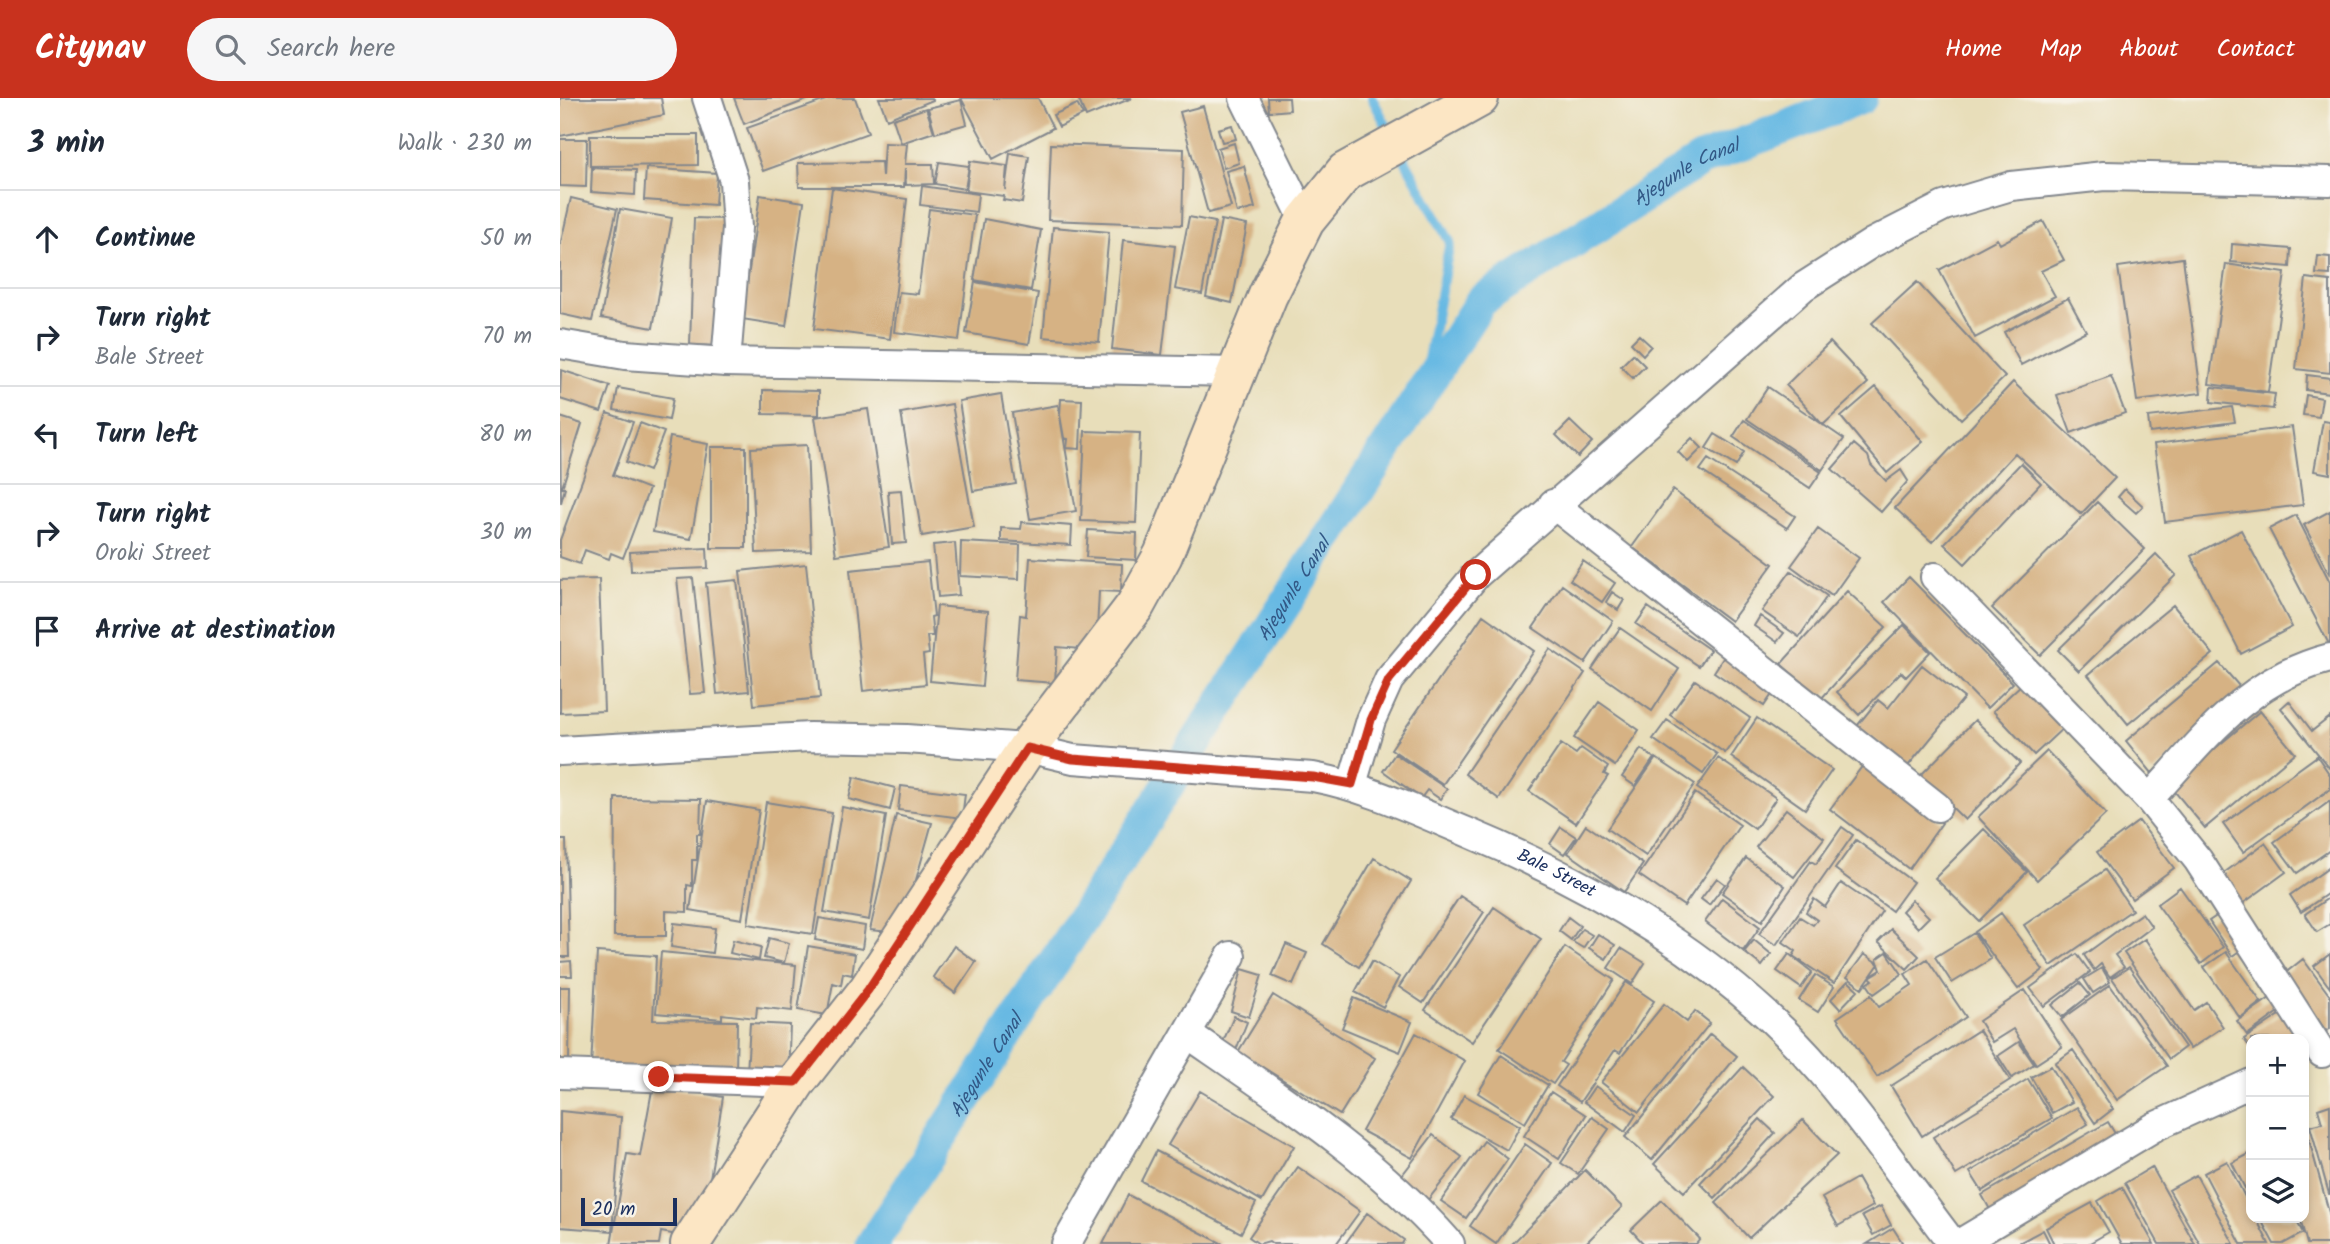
<!DOCTYPE html>
<html lang="en">
<head>
<meta charset="utf-8">
<style>
  body { margin:0; font-family:Kalam,sans-serif; background:#f6f6f7; color:#1f2937 }
  .controls { position:absolute; right:21px; bottom:21px; display:grid; overflow:hidden; border-radius:14px; box-shadow:0 4px 10px #0003 }
  .controls button { width:63px; height:63px; display:grid; place-items:center; padding:0; border:0; border-bottom:2px solid #e0e1e3; background:#fff; color:#1f2937; font:35px sans-serif }
  .scale { position:absolute; left:21px; bottom:18px; width:96px; box-sizing:border-box; padding-left:7px; border:4px solid #1b2f5e; border-top:0; font-size:19px; line-height:24px; white-space:nowrap; color:#1b2f5e; -webkit-text-stroke:5px #f7f3e8; paint-order:stroke }
  .stop { position:absolute; width:21px; height:21px; margin:-16px; border:5px solid #c8321e; border-radius:50%; background:#fff }
  .stop.end { background:#c8321e; border-color:#fff; box-shadow:0 2px 7px #0008 }
  .list { margin:0; padding:0; list-style:none }
  h2 { display:flex; justify-content:space-between; align-items:center; height:91px; margin:0; padding:0 28px; font-size:30px }
  h2 small { font-size:23px; font-weight:400; color:#747a83 }
  .list li { display:grid; grid-template-columns:46px 1fr auto; gap:21px; align-items:center; box-sizing:border-box; height:98px; padding:0 28px; border-top:2px solid #e0e1e3 }
  .list b { display:block; font-size:26px; white-space:nowrap }
  .list p { margin:0; font-size:23px; white-space:nowrap; color:#747a83 }
  .list em { font-size:23px; font-style:normal; color:#747a83 }
  .icon { flex:none; width:38px; height:38px; fill:none; stroke:currentColor; stroke-width:2; stroke-linecap:round; stroke-linejoin:round }
  .map { position:relative; flex:none; width:1770px; height:1146px; overflow:hidden }
  header { display:flex; align-items:center; gap:42px; box-sizing:border-box; height:98px; padding:0 35px; background:#c8321e; color:#fff }
  header strong { font-size:33px }
  nav { display:flex; gap:38px; margin-inline-start:auto; font-size:24px }
  .search { width:490px; height:63px; background:#f6f6f7; display:flex; align-items:center; gap:18px; box-sizing:border-box; padding:0 24px; border-radius:38px; color:#747a83; font-size:26px }
  main { display:flex }
  aside { flex:1; background:#fff }
  .map>svg:first-child { display:block }
  .lines { fill:none; stroke-linecap:round; stroke-linejoin:round }
  .stream { stroke:#68b9e3; stroke-width:10 }
  .canal { stroke:#68b9e3; stroke-width:33 }
  .building { fill:#d6b284 }
  .street-casing { stroke:#82868c; stroke-width:32 }
  .secondary-casing { stroke:#82868c; stroke-width:42 }
  .street { stroke:#fff; stroke-width:28 }
  .secondary { stroke:#fce6c4; stroke-width:38 }
  .route { stroke:#c8321e; stroke-width:9 }
  .labels { text-anchor:middle; dominant-baseline:central; stroke-width:5; stroke-linejoin:round; paint-order:stroke }
  .street-label { font-size:18px; fill:#1b2f5e; stroke:#f7f3e8 }
  .water-label { font-size:19px; font-style:italic; fill:#325886; stroke:#f7f3e8 }
</style>
</head>
<body>
<header>
<strong>Citynav</strong>
<div class="search"><svg class="icon" aria-label="search" viewBox="0 0 24 24"><circle cx="10" cy="10" r="6"/><path d="M15 15l6 6"/></svg>Search here</div>
<nav><a>Home</a><a>Map</a><a>About</a><a>Contact</a></nav>
</header>
<main>
<aside>
<h2>3 min<small>Walk · 230 m</small></h2>
<ul class="list">
<li><svg class="icon" aria-label="ahead" viewBox="0 0 24 24"><path d="M12 20V5M6 11l6-6 6 6"/></svg><div><b>Continue</b></div><em>50 m</em></li>
<li><svg class="icon" aria-label="right" viewBox="0 0 24 24"><path d="M7 20v-9h11M14 6l5 5-5 5"/></svg><div><b>Turn right</b><p>Bale Street</p></div><em>70 m</em></li>
<li><svg class="icon" aria-label="left" viewBox="0 0 24 24"><path d="M17 20v-9H6M10 6l-5 5 5 5"/></svg><div><b>Turn left</b></div><em>80 m</em></li>
<li><svg class="icon" aria-label="right" viewBox="0 0 24 24"><path d="M7 20v-9h11M14 6l5 5-5 5"/></svg><div><b>Turn right</b><p>Oroki Street</p></div><em>30 m</em></li>
<li><svg class="icon" aria-label="arrive" viewBox="0 0 24 24"><path d="M6 21V4h12l-3 4 3 4H6"/></svg><div><b>Arrive at destination</b></div></li>
</ul>
</aside>
<div class="map">
<svg width="1770" height="1146" viewBox="0 0 1770 1146">
  <rect width="100%" height="100%" fill="#f7f3e8"/>
  <filter id="ink" filterUnits="userSpaceOnUse"><feTurbulence type="fractalNoise" baseFrequency=".0143" numOctaves="2"/><feDisplacementMap in="SourceGraphic" scale="14" xChannelSelector="R" yChannelSelector="G"/><feConvolveMatrix kernelMatrix="1 2 1 2 8 2 1 2 1" color-interpolation-filters="sRGB"/></filter>
  <filter id="wash" filterUnits="userSpaceOnUse"><feTurbulence type="fractalNoise" baseFrequency=".00686" numOctaves="4" result="noise"/><feDisplacementMap in="SourceGraphic" scale="28" xChannelSelector="R" yChannelSelector="G"/><feGaussianBlur stdDeviation="1.57" result="paint"/><feColorMatrix in="noise" values="0 0 0 0 0 0 0 0 0 0 0 0 0 0 0 0 0 1.4 0 .05"/><feComposite in="paint" operator="in"/></filter>
  <g filter="url(#wash)">
    <rect width="100%" height="100%" fill="#e8deba"/>
    <g class="lines">
      <!-- stream -->
      <path class="stream" d="M812,0L833,40
        M840,53L890,144L862,294"/>
      <!-- canal -->
      <path class="canal" id="s1" d="M312,1146L921,203L1141,62L1301,0"/>
    </g>
    <g id="blocks">
      <!-- building -->
      <path class="building" d="M0,0H101L104,17L0,38Z
        M174,0H252L184,26Z
        M271,0H295L308,35L203,73L187,30Z
        M319,0H372L373,2L327,21Z
        M401,0H478L493,30L433,61Z
        M518,0H572L526,19Z
        M708,0H729L730,12L709,14Z
        M401,2L407,26L375,35L368,10Z
        M517,6L523,17L499,29L493,17Z
        M643,8L671,109L648,115L620,14Z
        M366,10L374,34L341,45L333,21Z
        M672,27L676,41L662,44L658,31Z
        M30,37H138V67L30,68Z
        M0,41H27L26,89L0,88Z
        M324,45L347,46L345,66H373L374,86L346,87L345,70L344,89H239L238,65L321,64L322,79Z
        M674,45L679,65L664,70L658,50Z
        M491,46L624,51L622,127L488,122Z
        M450,55L469,58L462,105L443,102L444,98L406,93L410,63L447,68L445,92Z
        M379,64L409,68L405,91L375,86Z
        M684,68L695,110L677,115L666,73Z
        M32,70L76,72L75,97L31,94Z
        M86,70L157,75L155,107L84,102Z
        M362,88L418,96L416,114L360,107Z
        M272,90L347,101L330,241L254,231Z
        M200,97L244,104L226,228L182,221Z
        M11,100L57,111L32,223L0,216V148Z
        M60,111L112,120L93,230L41,220Z
        M369,111L415,117L399,242L334,234L339,194L358,196Z
        M629,119L655,124L642,196L615,191Z
        M134,120L164,121L161,248L130,247Z
        M424,121L481,132L471,192L414,182Z
        M661,122L687,127L672,205L646,199Z
        M1483,123L1504,162L1481,173L1495,198L1415,240L1379,172L1437,141L1440,146Z
        M493,129L549,134L539,244L483,239Z
        M563,142L615,148L602,257L552,251Z
        M1672,146L1731,151L1730,169L1671,164Z
        M1758,158L1770,159V177L1756,176Z
        M1623,160L1641,295L1577,303L1558,169Z
        M1666,166L1725,175L1708,294L1649,286Z
        M1746,180L1770,183V275L1736,271Z
        M415,184L478,195L469,246L406,235Z
        M1357,184L1445,279L1401,321L1312,225Z
        M1508,200L1526,233L1461,267L1444,234Z
        M1079,237L1091,248L1083,257L1071,245Z
        M1270,244L1308,285L1263,327L1226,287Z
        M1073,256L1085,268L1073,280L1061,268Z
        M1,272L50,288L41,314L0,301Z
        M1747,277L1770,280V295L1746,292Z
        M1551,278L1565,315L1511,335L1497,297Z
        M1453,284L1555,380L1521,416L1455,355L1372,444L1335,410Z
        M1208,289L1284,341L1262,372L1187,321Z
        M1316,289L1363,344L1327,375L1281,319Z
        M1652,289L1715,296L1713,311L1651,304Z
        M58,290L113,300L109,322L54,312Z
        M203,292L259,293V317L203,316Z
        M441,296L456,386L413,393L399,303Z
        M1746,297L1762,300L1759,319L1743,317Z
        M501,301L522,302L520,351L507,350L508,341L504,340L500,317Z
        M392,306L414,429L362,438L341,315Z
        M498,307L516,413L470,421L452,315Z
        M1672,309L1675,324L1590,335L1588,319Z
        M308,311L329,449L276,457L255,319Z
        M47,315L73,324L53,377L89,391L63,460L51,455L49,461L25,452L20,466L0,459V442Z
        M0,319L22,326L2,390H5L1,405Z
        M1184,322L1261,374L1250,390L1173,339Z
        M1010,323L1032,344L1018,359L996,337Z
        M1763,323L1770,324V376L1754,373Z
        M80,325L104,334L89,373L66,364Z
        M1732,329L1743,407L1605,424L1594,346Z
        M525,333L580,335L576,425L521,423Z
        M1155,336L1184,354L1176,368L1146,350Z
        M110,339L148,346L131,441L93,434Z
        M1132,340L1142,350L1128,364L1118,354Z
        M1294,346L1308,358L1311,367L1326,383L1341,372L1348,383L1321,414L1272,371Z
        M247,347L251,453L196,455L191,350Z
        M151,349H186V450H151Z
        M1148,361L1235,418L1227,430L1140,372Z
        M1461,365L1481,385L1405,466L1384,446Z
        M1565,391L1583,408L1576,415L1558,399Z
        M341,392L346,445L332,446L328,393Z
        M1113,392L1213,466L1171,523L1072,449Z
        M1537,404L1585,451L1480,557L1432,510Z
        M1770,413V477L1744,427Z
        M1736,417L1770,484V548L1709,431Z
        M462,424L512,428L511,447L441,443V430L461,431Z
        M1258,431L1299,460L1272,498L1231,468Z
        M528,432L577,435L576,462L526,459Z
        M1681,432L1732,529L1681,556L1631,458Z
        M401,444L460,447L459,481L400,478Z
        M395,445L399,497L378,499L373,447Z
        M147,450L148,470L71,473L70,454Z
        M1596,456L1616,477L1519,573L1498,552Z
        M470,460L562,466L561,494L539,493L536,552L497,549L495,585L455,582L460,517L466,518Z
        M1023,463L1055,485L1042,504L1010,482Z
        M368,464L374,518L371,519L373,538H367L369,556L363,557L366,586L303,593L290,472Z
        M246,466L260,600L194,607L180,473Z
        M1231,473L1267,498L1239,539L1202,513Z
        M1349,479L1453,585L1427,610L1324,504Z
        M133,480L145,595L130,596L117,481Z
        M39,481L44,613L0,615V482Z
        M177,482L189,593L157,596L146,485Z
        M1002,487L1053,523L1025,565L973,530Z
        M1287,493L1326,529L1260,602L1221,566Z
        M1052,494L1064,502L1058,512L1046,504Z
        M1613,507L1653,556L1568,626L1528,577Z
        M377,508L428,513L422,588L370,583Z
        M1088,509L1150,552L1139,568L1076,526Z
        M923,517L974,553L883,686L831,651Z
        M1200,518L1224,535L1217,544L1194,528Z
        M1344,527L1370,554L1346,579L1341,574L1299,617L1277,594Z
        M1060,530L1119,571L1092,613L1032,571Z
        M990,551L1025,575L939,701L905,676Z
        M1167,554L1217,589L1204,608L1154,574Z
        M1659,565L1686,596L1592,675L1566,643Z
        M1362,567L1404,600L1348,668L1297,628L1318,602L1328,610Z
        M1135,582L1190,620L1165,655L1110,617Z
        M1463,585L1504,629L1474,657L1433,613Z
        M1729,603L1752,633L1770,619V671L1721,610Z
        M1039,604L1079,632L1055,668L1014,640Z
        M1700,613L1735,655L1645,730L1610,688Z
        M1197,620L1272,672L1245,711L1171,659Z
        M1107,622L1157,656L1143,676L1093,641Z
        M1415,622L1460,665L1405,722L1360,678Z
        M1001,646L1016,656L1021,650L1048,669L1044,676L1048,678L1016,725L969,693Z
        M1081,651L1094,660L1075,688L1062,679Z
        M1487,653L1546,716L1477,782L1418,719Z
        M835,656L887,691L880,701L867,692L861,700L823,673Z
        M1757,658L1770,677V691L1683,754L1663,726Z
        M1096,660L1135,686L1086,758L1047,731Z
        M1158,660L1216,700L1195,731L1137,690Z
        M1304,666L1382,725L1349,771L1270,711Z
        M294,679L335,690L330,712L289,701Z
        M341,688L405,696L402,720L338,712Z
        M1135,695L1180,727L1124,808L1079,777Z
        M55,700L141,701L140,736H137V762H132V788L127,787V814L106,813V838H54Z
        M147,703L199,712L182,821L130,812Z
        M1770,703V752L1737,775L1714,744Z
        M206,704L272,715L253,836L188,826Z
        M282,709L326,718L309,822L264,814Z
        M1226,711L1264,740L1234,779L1196,749Z
        M336,717L372,725L341,835L310,832Z
        M1579,723L1614,770L1572,801L1537,754Z
        M1026,727L1083,766L1064,794L1008,755Z
        M1001,729L1016,739L1004,756L990,746Z
        M1282,729L1293,737L1216,847L1199,836L1251,763L1256,766Z
        M1424,731L1467,774L1419,823L1375,780Z
        M0,742H6L9,859H0Z
        M1296,742L1353,784L1332,813L1275,771Z
        M1705,745L1726,774L1678,809L1657,780Z
        M814,760L851,783L799,869L763,846Z
        M1186,760L1225,788L1202,823L1162,795Z
        M1770,769V794L1741,814L1730,797Z
        M1545,772L1572,812L1491,868L1464,827Z
        M1157,780L1165,786L1149,807L1141,801Z
        M1281,785L1322,813L1274,885L1233,858L1236,853L1223,844L1240,819L1253,827L1257,822L1246,814L1254,801L1265,809Z
        M1620,789L1663,849L1641,866L1597,806Z
        M900,798L924,814L863,905L839,889Z
        M1770,799V826L1757,834L1745,816Z
        M1162,800L1200,829L1183,853L1145,824Z
        M1352,802L1369,819L1358,830L1342,813Z
        M934,809L981,841L912,944L865,912Z
        M1441,815L1483,872L1458,891L1415,834Z
        M1582,815L1592,829L1555,857L1564,869L1550,879L1541,866L1534,872L1524,857Z
        M1658,817L1681,852L1672,858L1649,823Z
        M1008,819L1020,828L1011,842L999,833Z
        M259,820L305,828L302,851L255,842Z
        M114,825L155,830L152,855L111,849Z
        M1022,831L1032,837L1023,850L1013,844Z
        M1331,831L1359,858L1347,871L1318,844Z
        M1414,835L1431,861L1392,885L1375,859Z
        M1038,836L1055,847L1046,861L1029,850Z
        M209,840L229,845L224,865L204,860Z
        M1585,841L1634,912L1646,904L1663,929L1630,951L1564,855Z
        M173,842L201,849L199,862L170,855Z
        M1194,842L1211,856L1202,868L1184,854Z
        M726,846L747,855L733,887L712,878Z
        M248,848L295,856L292,877L283,875L281,887L273,885L267,917L238,912Z
        M394,848L416,864L395,895L373,879Z
        M1005,849L1054,882L1001,964L1006,967L993,986L939,951Z
        M1061,850L1085,865L1072,886L1048,870Z
        M37,854L96,858L93,922L177,923L176,973L31,970Z
        M101,854L236,867L232,913L197,909L196,920L162,916V921L96,915Z
        M1327,854L1342,876L1314,896L1307,886L1313,882L1310,879L1321,872L1317,861Z
        M1666,854L1701,904L1680,920L1644,869Z
        M1229,856L1252,874L1241,890L1217,873Z
        M1304,856L1319,866L1302,890L1287,879Z
        M1517,856L1530,874L1484,908L1470,890Z
        M1770,856V890L1754,868Z
        M1367,861L1406,919L1317,979L1277,920L1311,897L1319,909L1352,887L1345,876Z
        M1743,861L1770,898V931L1766,933L1724,876Z
        M11,863L12,878H0V864Z
        M812,863L839,879L823,909L795,894Z
        M1569,869L1625,949L1609,961L1552,880Z
        M1542,870L1550,884L1533,895L1524,881Z
        M682,871L702,877L689,919L671,913Z
        M1255,877L1274,889L1258,914L1239,902Z
        M1288,883L1298,892L1280,911L1271,901Z
        M1066,884L1094,903L1060,955L1055,952L1020,1004L997,988Z
        M1520,885L1530,897L1502,919L1492,907Z
        M1550,887L1607,968L1557,1002L1501,922Z
        M0,889H10L9,964H0Z
        M1465,892L1502,949L1476,966L1453,931L1432,944L1419,923Z
        M713,897L815,960L780,1017L678,954Z
        M794,900L852,924L840,954L782,930Z
        M1710,900L1719,914L1687,937L1677,923Z
        M1104,906L1127,924L1135,913L1150,925L1079,1014L1041,984Z
        M1723,915L1741,941H1691V951L1684,941Z
        M674,918L687,924L676,952L662,946Z
        M190,925L230,927L228,977L187,975Z
        M1419,932L1450,982L1362,1038L1331,988Z
        M856,935L905,963L852,1060L802,1033Z
        M1150,936L1177,958L1092,1062L1065,1039Z
        M1459,944L1474,966L1452,980L1438,958Z
        M1513,952L1553,1011L1535,1025L1495,965Z
        M941,957L988,987L965,1025L918,995Z
        M1491,968L1512,1004L1492,1015L1471,979Z
        M1183,969L1214,998L1124,1094L1094,1066Z
        M1468,981L1492,1020L1396,1077L1373,1039Z
        M93,987L163,999L143,1124L123,1138L101,1134L99,1146H51L67,1056L80,1058Z
        M1035,988L1076,1017L1065,1034L1024,1004Z
        M640,993L734,1048L702,1103L608,1047Z
        M991,994L1026,1017L999,1061L964,1038Z
        M904,997L960,1028L947,1052L891,1021Z
        M1770,1007V1096H1769L1750,1028L1762,1025L1758,1011Z
        M1517,1009L1528,1026L1422,1093L1410,1074Z
        M0,1013L61,1019L52,1133L0,1129Z
        M1032,1019L1049,1031L1018,1076L1001,1065Z
        M1200,1021L1215,1035L1155,1100L1140,1085Z
        M1243,1022L1277,1057L1189,1140L1156,1105Z
        M1548,1024L1560,1044L1433,1117L1422,1097Z
        M1745,1027L1770,1118V1146H1747L1740,1120H1744Z
        M873,1037L902,1059L867,1103L839,1081Z
        M924,1043L948,1061L906,1120L881,1103Z
        M965,1046L992,1065L936,1146L910,1128Z
        M596,1053L696,1105L681,1135L581,1083Z
        M1691,1055V1102L1672,1065Z
        M1667,1063L1691,1111V1120H1696L1709,1146H1681L1644,1075Z
        M738,1069L800,1113L776,1146H713L709,1143L699,1146L689,1139Z
        M1592,1069L1635,1146H1599L1565,1085Z
        M1025,1072L1062,1109L1025,1146H952Z
        M1636,1077L1674,1146H1640L1609,1092Z
        M1297,1080L1313,1108L1278,1128L1262,1100Z
        M1562,1089L1594,1146H1562L1538,1103Z
        M568,1097L663,1146H543Z
        M1102,1102L1140,1141L1136,1146H1084L1071,1132Z
        M1532,1105L1549,1134L1528,1146H1494L1486,1130Z
        M1321,1108L1331,1127L1313,1137L1302,1118Z
        M807,1115L844,1142L842,1146H785Z
        M1700,1120H1735L1743,1135L1723,1146H1714Z
        M1333,1130L1342,1144L1339,1146H1307Z
        M1483,1132L1490,1146H1457Z"/>
    </g>
  </g>
  <g filter="url(#ink)">
    <use href="#blocks" fill-opacity="0" stroke="#82868c" stroke-width="2"/>
    <g class="lines">
      <defs>
        <g id="street">
          <path d="M147,0L174,83L177,130L166,264"/>
          <path d="M684,0L745,123"/>
          <path d="M0,246L65,257L166,264L677,274"/>
          <path d="M993,406L1377,709"/>
          <path d="M1375,479L1589,701L1638,762L1762,955"/>
          <path id="s2" d="M0,653L250,639L347,641L467,650L513,661L753,679C807,689 856,713 907,734C1039,789 1167,864 1261,973C1308,1027 1349,1089 1393,1146"/>
          <path d="M792,686L811,622L829,582L916,477L1243,189L1312,145L1384,108L1451,88L1544,78L1770,83"/>
          <path d="M1589,701C1644,641 1687,581 1770,560"/>
          <path d="M628,936C721,1000 815,1061 890,1146"/>
          <path d="M0,976L236,984"/>
          <path d="M506,1146L671,858"/>
          <path d="M1399,1146L1596,1028L1691,985"/>
        </g>
        <path id="secondary" d="M130,1146L236,984L308,892L467,650L575,508L603,457L708,197L745,123L785,74L919,0"/>
      </defs>
      <!-- street casing -->
      <use href="#street" class="street-casing"/>
      <!-- secondary casing -->
      <use href="#secondary" class="secondary-casing"/>
      <!-- street -->
      <use href="#street" class="street"/>
      <!-- secondary -->
      <use href="#secondary" class="secondary"/>
    </g>
  </g>
  <g class="lines" filter="url(#ink)">
    <!-- route -->
    <path class="route" d="M99,979L236,984L308,892L467,650L513,661L753,679L792,686L811,622L829,582L916,477"/>
  </g>
  <g class="labels">
    <!-- street labels -->
    <g class="street-label">
      <text stroke="none"><textPath href="#s2" startOffset="1018">Bale Street</textPath></text>
    </g>
    <!-- water labels -->
    <g class="water-label">
      <text stroke="none"><textPath href="#s1" startOffset="1365">Ajegunle Canal</textPath></text>
      <text stroke="none"><textPath href="#s1" startOffset="779">Ajegunle Canal</textPath></text>
      <text stroke="none"><textPath href="#s1" startOffset="212">Ajegunle Canal</textPath></text>
    </g>
  </g>
</svg>
<div class="controls">
<button>+</button>
<button>−</button>
<button><svg class="icon" aria-label="layers" viewBox="0 0 24 24"><path d="M12 4l9 5-9 5-9-5zM3 14l9 5 9-5"/></svg></button>
</div>
<div class="scale">20 m</div>
<div class="stop" style="left:916px;top:477px"></div>
<div class="stop end" style="left:99px;top:979px"></div>
</div>
</main>
</body>
</html>
